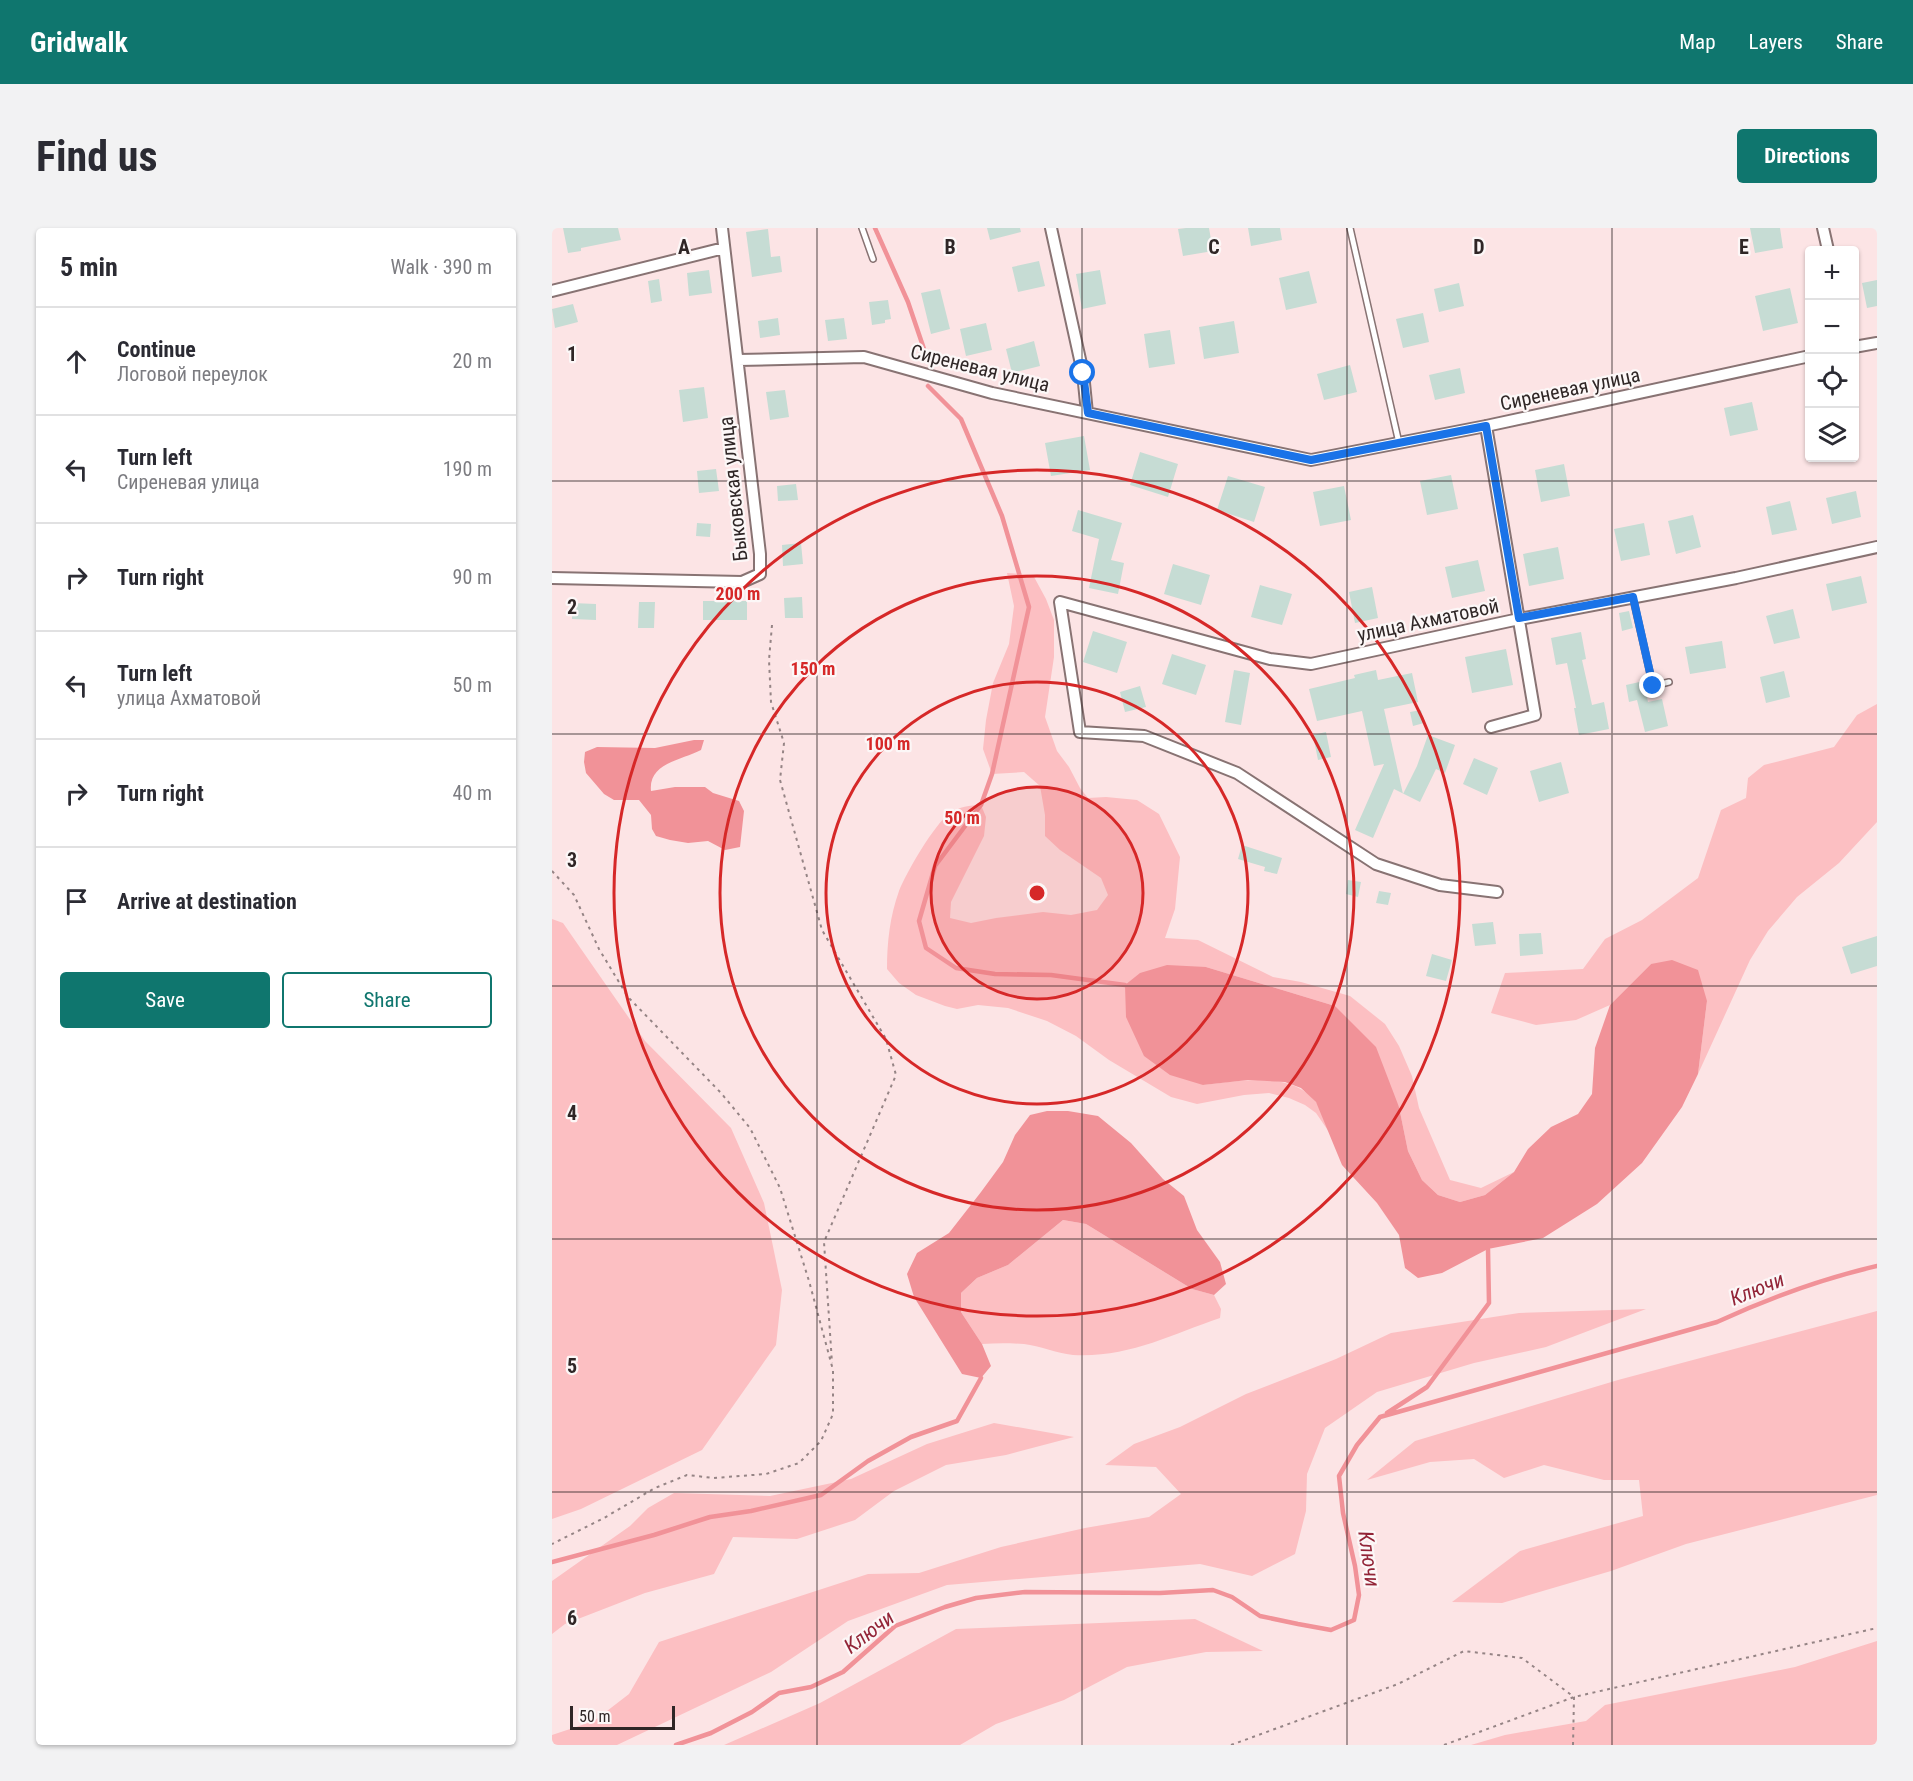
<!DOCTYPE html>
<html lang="en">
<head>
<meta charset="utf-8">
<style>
  body { margin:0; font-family:"Roboto Condensed",sans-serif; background:#f2f2f3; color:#2b2b33 }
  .controls { position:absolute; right:18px; top:18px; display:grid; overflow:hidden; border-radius:6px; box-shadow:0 2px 4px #0004 }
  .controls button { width:54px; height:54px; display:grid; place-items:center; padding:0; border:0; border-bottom:2px solid #e1e1e2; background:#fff; color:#2b2b33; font:30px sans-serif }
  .scale { position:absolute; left:18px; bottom:15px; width:105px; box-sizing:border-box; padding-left:6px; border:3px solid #2f2626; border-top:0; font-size:16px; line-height:21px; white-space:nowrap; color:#2f2626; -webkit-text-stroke:4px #fcf7f7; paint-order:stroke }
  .stop { position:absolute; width:18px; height:18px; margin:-14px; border:4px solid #1a73e8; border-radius:50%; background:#fff }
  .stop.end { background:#1a73e8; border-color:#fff; box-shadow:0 2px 6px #0008 }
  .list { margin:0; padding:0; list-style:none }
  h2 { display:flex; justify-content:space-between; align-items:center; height:78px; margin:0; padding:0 24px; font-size:26px }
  h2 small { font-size:20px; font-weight:400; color:#7c7c81 }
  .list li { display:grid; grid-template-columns:39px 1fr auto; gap:18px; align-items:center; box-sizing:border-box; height:108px; padding:0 24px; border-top:2px solid #e1e1e2 }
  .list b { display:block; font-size:22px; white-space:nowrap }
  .list p { margin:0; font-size:20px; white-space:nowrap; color:#7c7c81 }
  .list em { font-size:20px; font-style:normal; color:#7c7c81 }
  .actions { display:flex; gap:12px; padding:18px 24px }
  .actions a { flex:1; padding:14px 0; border:2px solid #0f766e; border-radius:6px; text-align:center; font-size:21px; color:#0f766e }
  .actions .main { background:#0f766e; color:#fff }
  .icon { flex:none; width:33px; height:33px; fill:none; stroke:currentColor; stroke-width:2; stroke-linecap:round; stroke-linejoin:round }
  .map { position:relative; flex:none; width:1325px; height:1517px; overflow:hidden; border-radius:6px }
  header { display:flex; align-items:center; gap:36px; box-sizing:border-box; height:84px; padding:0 30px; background:#0f766e; color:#fff }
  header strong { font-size:28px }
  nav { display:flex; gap:33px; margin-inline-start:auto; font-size:21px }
  .intro { display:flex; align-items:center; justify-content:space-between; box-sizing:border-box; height:144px; padding:0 36px }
  h1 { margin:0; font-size:42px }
  .button { padding:15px 27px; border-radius:6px; background:#0f766e; color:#fff; font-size:21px; font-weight:700 }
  main { display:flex; gap:36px; padding:0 36px }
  aside { flex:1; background:#fff; border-radius:6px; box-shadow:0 2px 4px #0004 }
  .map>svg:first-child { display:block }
  .green { fill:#fcbfc2 }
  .water { fill:#f19298 }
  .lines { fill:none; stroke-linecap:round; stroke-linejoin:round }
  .stream { stroke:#f19298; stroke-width:4.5 }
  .building { fill:#c6dcd4 }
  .lane-casing { stroke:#887373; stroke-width:8 }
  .street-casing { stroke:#887373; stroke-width:14 }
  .path { stroke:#958485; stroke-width:2; stroke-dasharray:3 4.5; stroke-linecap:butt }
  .lane { stroke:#fff; stroke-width:5 }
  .street { stroke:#fff; stroke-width:10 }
  .route { stroke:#1a73e8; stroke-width:8 }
  .grid { fill:none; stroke:#2f2626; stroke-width:1.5; stroke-opacity:0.55 }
  .ring { fill:none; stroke:#d62828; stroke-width:3 }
  .labels { text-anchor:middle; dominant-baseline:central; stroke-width:4.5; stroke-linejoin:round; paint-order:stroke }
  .street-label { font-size:20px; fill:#2f2626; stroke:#fcf7f7 }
  .water-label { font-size:21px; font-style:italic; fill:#922437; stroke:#fcf7f7 }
  .grid-label { font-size:20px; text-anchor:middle; font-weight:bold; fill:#2f2626; stroke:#fcf7f7; stroke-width:4.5; stroke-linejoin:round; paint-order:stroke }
  .centre { fill:#d62828; stroke:#fcf7f7; stroke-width:3 }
  .ring-label { font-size:18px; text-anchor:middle; font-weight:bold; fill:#d62828; stroke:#fcf7f7; stroke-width:4.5; stroke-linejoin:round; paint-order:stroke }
</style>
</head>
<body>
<header>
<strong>Gridwalk</strong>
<nav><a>Map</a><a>Layers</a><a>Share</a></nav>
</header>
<div class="intro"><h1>Find us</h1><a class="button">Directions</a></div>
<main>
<aside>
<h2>5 min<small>Walk · 390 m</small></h2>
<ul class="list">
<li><svg class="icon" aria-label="ahead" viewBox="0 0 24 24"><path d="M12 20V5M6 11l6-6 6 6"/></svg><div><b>Continue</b><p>Логовой переулок</p></div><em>20 m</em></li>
<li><svg class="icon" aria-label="left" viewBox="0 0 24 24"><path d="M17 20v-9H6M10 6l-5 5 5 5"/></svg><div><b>Turn left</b><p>Сиреневая улица</p></div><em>190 m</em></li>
<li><svg class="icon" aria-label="right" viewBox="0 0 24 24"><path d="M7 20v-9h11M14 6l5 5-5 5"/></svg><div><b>Turn right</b></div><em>90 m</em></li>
<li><svg class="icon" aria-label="left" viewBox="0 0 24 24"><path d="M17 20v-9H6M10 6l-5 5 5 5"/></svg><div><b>Turn left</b><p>улица Ахматовой</p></div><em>50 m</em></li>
<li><svg class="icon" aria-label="right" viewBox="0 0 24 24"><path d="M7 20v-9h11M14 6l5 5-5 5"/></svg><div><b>Turn right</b></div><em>40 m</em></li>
<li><svg class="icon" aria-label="arrive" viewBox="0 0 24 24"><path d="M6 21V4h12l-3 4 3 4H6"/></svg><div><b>Arrive at destination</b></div></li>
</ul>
<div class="actions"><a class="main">Save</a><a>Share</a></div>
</aside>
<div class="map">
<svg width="1325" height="1517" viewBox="0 0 1325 1517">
  <rect width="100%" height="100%" fill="#fce4e5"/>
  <!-- green -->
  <path class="green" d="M455,345L481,347L494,371L502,392V429L493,489L505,523L517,539L528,560L536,570L554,569L585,572L607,586L628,629L623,681L613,710L646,712L721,749L749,754L798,768L833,796L847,818L860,848L867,880L898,952L929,960L962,944L933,967L908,974L886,967L870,952L856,923L847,879L783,778L654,739L651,857C685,853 740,842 764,874C770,882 773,894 777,904L764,885L753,877L737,870L717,865L692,867L645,876L619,869L557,832L524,808L495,793L456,780L426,777L405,781L393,778L364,767L347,755L335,741C335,714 338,688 347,663C354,645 383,595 398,585C407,579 418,577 429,577L434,589L432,608L399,674L398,690L419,695L444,690L491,684L519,687L545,682L556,667L549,650L508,622L493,608V587L488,558L472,544L440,546L431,521L434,492L441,455L457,416L462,378Z
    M1325,476V594L1287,635L1245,669L1216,703L1198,732L1146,846L1155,773L1099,736L1058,777L1024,792L984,797L939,785L953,745L1031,741L1053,711L1090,692L1146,650L1169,582L1194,570L1196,550L1212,537L1282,519L1305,487Z
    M0,691L11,695L93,813L179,900L212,975L230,1062L224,1117L150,1222L29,1281L0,1291Z
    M511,992L534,996L640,1061L662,1067L669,1081L668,1090C618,1107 576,1130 521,1127C504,1125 488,1118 472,1116C458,1115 444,1115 430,1116L409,1084V1065L425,1050L456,1037Z
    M1094,1081L994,1119L922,1135L825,1164L773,1200L755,1246L754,1283L743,1326L700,1348L648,1336L395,1357L296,1393L219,1444L65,1517H0V1507L42,1493L77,1466L107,1414L316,1346L367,1345L449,1319L533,1300L597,1289L629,1266L604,1239L553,1237L582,1216L628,1199L694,1166L784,1131L839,1105L967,1085Z
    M1325,1083V1267L1134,1316L1059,1343L950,1375L900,1374L968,1323L1091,1288L1087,1252H1052L992,1237L952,1250L922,1231L878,1234L815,1252L863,1213L1066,1152Z
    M442,1195L522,1209L454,1227L394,1237L342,1263L303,1292L245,1311L181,1309L162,1346L93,1365L13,1396L0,1406V1353L78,1298L96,1280L122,1265L218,1268L299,1251L375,1216Z
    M643,1391L711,1423L654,1424L575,1439L512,1472L444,1496L408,1517H172L268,1475L404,1401Z
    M1325,1413V1517H919L953,1507L1034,1493L1053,1477L1243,1439Z"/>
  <!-- water -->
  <path class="water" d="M142,512H152L149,522C130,532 96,535 99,563L123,559H153L161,565L187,573L192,583L188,619L173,622L156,613L136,615L118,612L104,608L100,601L99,587L87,572H62L52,566L34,545L32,534L33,524L45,519L103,520Z
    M1120,732L1146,742L1155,773L1146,846L1130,879L1090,935L1045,976L991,1010L936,1021L890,1045L866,1050L853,1040L847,1007L825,975L790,937L764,874L749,860L733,854L696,852L651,857L618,847L592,828L574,789L573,757L588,745L615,737L654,739L783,778L824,819L847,879L856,923L870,952L886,967L908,974L933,967L962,944L976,921L999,899L1026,886L1040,866L1043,820L1058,777L1099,736Z
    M495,883H516L546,888L579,915L611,951L632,968L645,1002L668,1034L674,1056L662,1067L640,1061L534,996L511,992L456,1037L425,1050L409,1065V1084L430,1116L439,1138L429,1150L410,1146L362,1069L355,1046L365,1025L397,1005L429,964L451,934L463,907L478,887Z"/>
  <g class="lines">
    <!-- stream -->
    <path class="stream" d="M323,0L356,74L373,124
      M376,158L409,191L450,288L477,379L440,546L429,577L383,638L367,693L374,720L404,740L443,746L499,747L573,757
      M835,1185L875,1159L937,1075L936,1021
      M0,1334L102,1307L158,1289L199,1283L269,1267L316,1233L359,1209L405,1193L429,1150
      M124,1517L159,1505L200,1484L227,1465L259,1459L291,1444L343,1398L393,1379L424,1370L473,1364L608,1365L661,1362L680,1369L708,1388L746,1396L779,1402L802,1392L807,1367L803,1338L791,1285L787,1248L805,1217L828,1189L1165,1094C1217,1070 1269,1051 1325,1038"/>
  </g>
  <!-- building -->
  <path class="building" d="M11,0H66L69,12L29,20V23L16,25Z
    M435,0H468L469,4L438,12Z
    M634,0H657L661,23L631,28L626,1Z
    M696,0H728L730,12L699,18Z
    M1198,0H1228L1231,20L1203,25Z
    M216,1L219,29L228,28L230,44L200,49L194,4Z
    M487,33L493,58L466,64L460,39Z
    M157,42L160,65L137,68L135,45Z
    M548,42L554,76L530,81L524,46Z
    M757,43L765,75L734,82L727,50Z
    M107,51L110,73L99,75L96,53Z
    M1325,52V78L1315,80L1310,55Z
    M907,55L912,78L887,84L882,61Z
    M1238,60L1246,95L1211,103L1203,68Z
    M388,61L398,101L379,106L369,65Z
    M336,72L339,91L333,92V95L320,97L317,74Z
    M21,76L26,94L3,100L0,81Z
    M871,85L877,114L851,120L844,91Z
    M226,90L228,107L208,110L206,93Z
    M292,90L295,111L276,113L273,92Z
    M682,93L687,125L652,131L647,99Z
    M434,95L440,122L414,128L408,101Z
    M618,102L623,136L597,140L592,106Z
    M482,113L488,138L460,145L454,121Z
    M798,137L805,164L772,172L765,146Z
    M908,140L913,165L883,172L877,147Z
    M152,159L156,190L131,194L127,162Z
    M233,162L237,189L218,192L214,164Z
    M1200,174L1206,202L1178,208L1172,180Z
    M532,208L538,242L499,248L493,215Z
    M588,224L626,236L616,269L578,257Z
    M1012,236L1018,268L989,274L983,242Z
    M164,241L167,263L147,265L145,243Z
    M899,247L906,281L875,287L868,253Z
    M676,248L713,259L702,294L665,282Z
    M244,256L246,272L226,273L225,258Z
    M792,258L799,292L768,298L761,264Z
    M1304,263L1309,289L1280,296L1274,270Z
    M1238,273L1245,302L1220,307L1214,279Z
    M526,282L570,295L559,332L572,335L566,366L537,360L547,311L520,303Z
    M1141,287L1149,319L1124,326L1116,293Z
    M145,295L159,296L158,309L144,308Z
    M1092,295L1098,327L1069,333L1062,301Z
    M249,315L251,336L231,338L230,317Z
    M1006,319L1012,351L977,358L971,326Z
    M926,332L933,363L900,370L893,339Z
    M621,336L658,347L649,377L612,366Z
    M1309,348L1315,375L1280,383L1274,356Z
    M708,357L740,366L730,397L699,389Z
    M820,359L826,390L803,395L797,364Z
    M250,369L251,390H233L232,370Z
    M151,373H195V392H151Z
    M87,374H103L102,400H86Z
    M20,375L44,376V392L20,391Z
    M1241,381L1248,410L1222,416L1214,388Z
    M1077,383L1081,400L1070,403L1067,385Z
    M541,403L575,414L565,445L531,434Z
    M1029,404L1034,431L1030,432L1040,477L1052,474L1057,501L1027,507L1022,480H1024L1015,435L1004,437L999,410Z
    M1170,413L1174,440L1138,446L1133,419Z
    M954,421L961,457L920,465L913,429Z
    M620,426L654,437L644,467L610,456Z
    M682,442L698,445L689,497L673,494Z
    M824,442L826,452L860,445L866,474L832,481L851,566L865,538L876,507L903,517L893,545L884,541L868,574L842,561L821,610L803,602L832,536L822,538L810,483L765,493L757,461L803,450L802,447Z
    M1232,443L1238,469L1214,475L1208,449Z
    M1092,453L1096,474L1110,471L1116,498L1093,504L1085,472L1077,474L1074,457Z
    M588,458L594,479L573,484L568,464Z
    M869,482L872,495L861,498L858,484Z
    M774,504L779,529L766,532L761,507Z
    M922,530L946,540L935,567L911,556Z
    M1009,534L1017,565L987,574L978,543Z
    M690,617L730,630L725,646L712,643L713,639L686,631Z
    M796,652L809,654L806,669L794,666Z
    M827,663L839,665L836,677L824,675Z
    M941,694L944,716L923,718L920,696Z
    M989,705L991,726L968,728L967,706Z
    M1325,708V738L1299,746L1290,719Z
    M880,726L900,732L894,753L874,748Z"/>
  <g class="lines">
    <defs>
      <path id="lane" d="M310,0L321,31
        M798,0L847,215
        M1081,370L1101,458L1117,454"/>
      <path id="street" d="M499,0L531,145L535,185
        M1271,0L1276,22
        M0,63L172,20
        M1302,119L1325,115
        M186,132L312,129L440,165L759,232L934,198L1258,128
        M934,198L983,487L939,499
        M0,350L190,354L208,346V326L170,0
        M945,664L888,657L824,636L685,545L592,508L528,504L508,374L718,431L759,436L967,391L1184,350L1325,319"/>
    </defs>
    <!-- lane casing -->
    <use href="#lane" class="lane-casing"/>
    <!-- street casing -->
    <use href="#street" class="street-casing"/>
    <!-- path -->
    <path class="path" d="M220,397L217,432L219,474L232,515L228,552L270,702L334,811L344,847L272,1014L280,1135
      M0,643L22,667L47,721L76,769L169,865L198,900L228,960L257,1053L281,1142V1186L269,1213L247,1235L214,1246L162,1250L135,1247L103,1260L52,1290L0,1316
      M679,1517L846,1456L912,1423L970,1430L1022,1469L1021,1517
      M892,1517L1022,1469L1325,1400"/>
    <!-- lane -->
    <use href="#lane" class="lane"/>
    <!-- street -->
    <use href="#street" class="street"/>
  </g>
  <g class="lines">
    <!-- route -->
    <path class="route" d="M531,145L536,185L759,232L934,198L967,390L1081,369L1101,458"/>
  </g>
  <!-- grid -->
  <path class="grid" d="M265,0V1517M530,0V1517M795,0V1517M1060,0V1517M0,253H1325M0,506H1325M0,758H1325M0,1011H1325M0,1264H1325"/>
  <!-- distance rings -->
  <circle cx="485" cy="665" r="106" fill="#d62828" fill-opacity=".12"/>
  <g class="ring">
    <circle cx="485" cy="665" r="106"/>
    <circle cx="485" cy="665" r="211"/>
    <circle cx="485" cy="665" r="317"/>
    <circle cx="485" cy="665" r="423"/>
  </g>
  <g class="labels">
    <!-- street labels -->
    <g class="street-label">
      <text transform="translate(428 140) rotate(14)">Сиреневая улица</text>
      <text transform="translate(1018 161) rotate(-12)">Сиреневая улица</text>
      <text transform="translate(181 261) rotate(-96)">Быковская улица</text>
      <text transform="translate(876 392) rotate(-12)">улица Ахматовой</text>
    </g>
    <!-- water labels -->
    <g class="water-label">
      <text transform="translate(1205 1061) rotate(-22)">Ключи</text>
      <text transform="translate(817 1331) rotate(82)">Ключи</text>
      <text transform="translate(317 1404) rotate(-37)">Ключи</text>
    </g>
  </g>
  <g class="grid-label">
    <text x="132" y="26">A</text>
    <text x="398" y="26">B</text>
    <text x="662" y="26">C</text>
    <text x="927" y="26">D</text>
    <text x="1192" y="26">E</text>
    <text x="20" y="133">1</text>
    <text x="20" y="386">2</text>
    <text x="20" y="639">3</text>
    <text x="20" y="892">4</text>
    <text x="20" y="1145">5</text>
    <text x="20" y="1397">6</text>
  </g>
  <circle cx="485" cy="665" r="9" class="centre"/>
  <g class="ring-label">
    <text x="186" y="372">200 m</text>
    <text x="261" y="447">150 m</text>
    <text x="336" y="522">100 m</text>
    <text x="410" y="596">50 m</text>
  </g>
</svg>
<div class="controls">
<button>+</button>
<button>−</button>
<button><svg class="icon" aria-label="locate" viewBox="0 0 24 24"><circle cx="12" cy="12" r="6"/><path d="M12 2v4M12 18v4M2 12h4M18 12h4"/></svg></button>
<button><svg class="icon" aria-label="layers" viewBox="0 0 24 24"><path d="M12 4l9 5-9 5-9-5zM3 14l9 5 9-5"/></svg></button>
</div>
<div class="scale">50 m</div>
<div class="stop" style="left:531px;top:145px"></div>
<div class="stop end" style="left:1101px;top:458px"></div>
</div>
</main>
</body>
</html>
